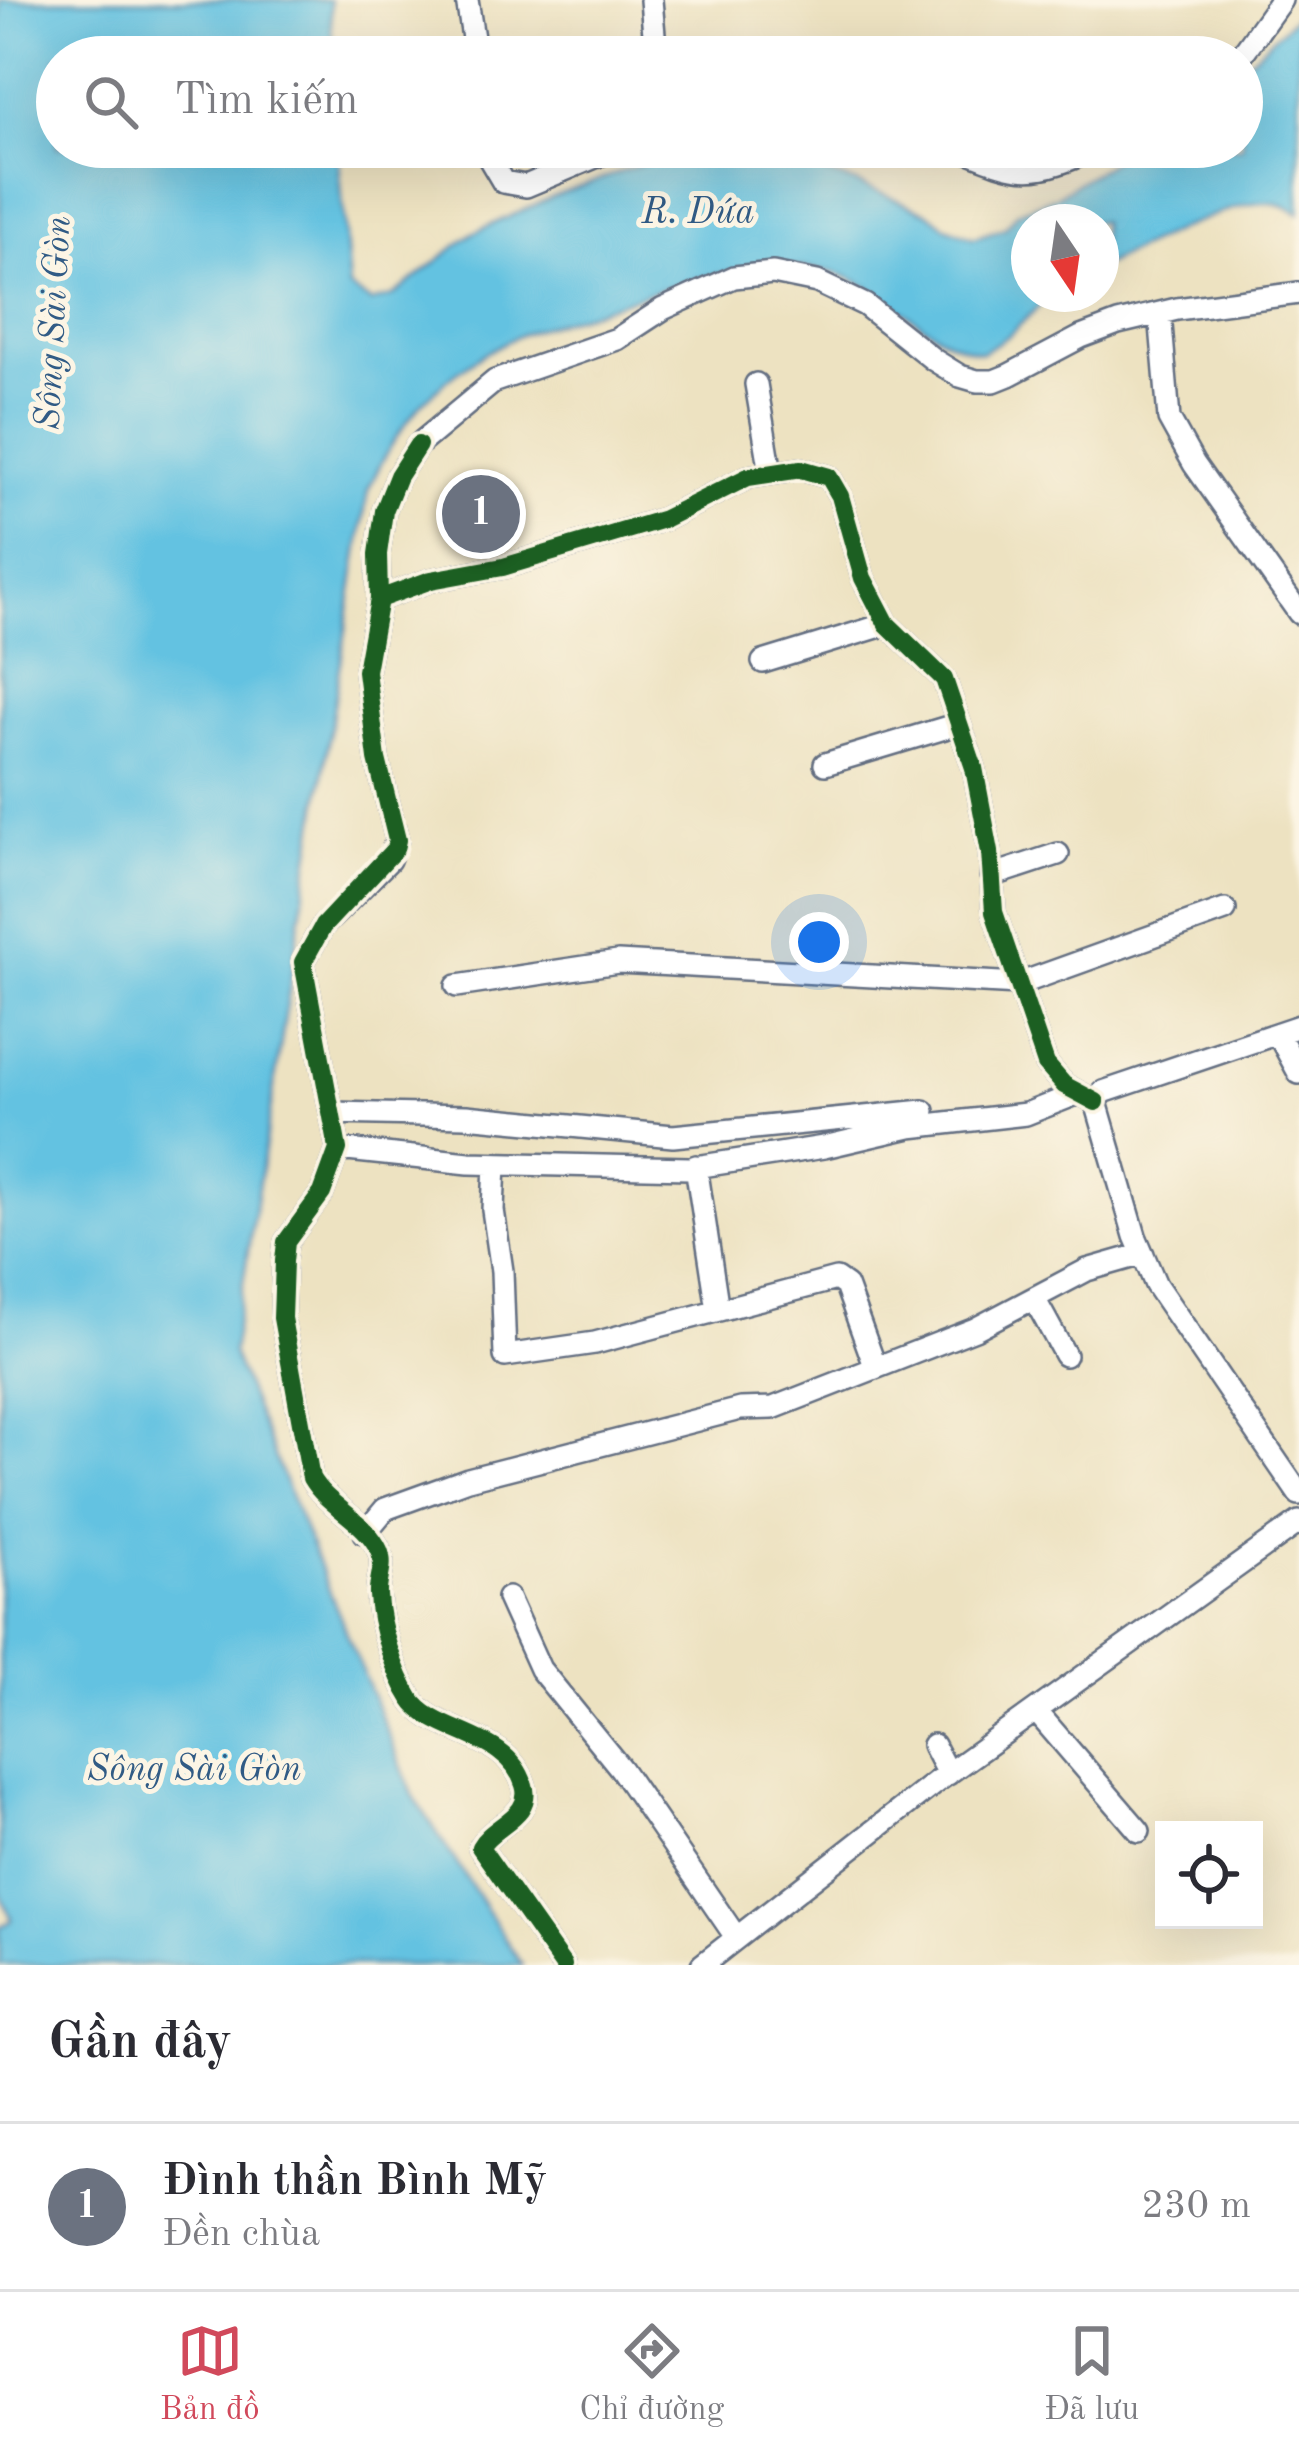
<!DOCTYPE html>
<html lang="vi">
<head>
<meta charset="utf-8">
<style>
  body { margin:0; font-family:"Old Standard TT",serif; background:#f7f7f7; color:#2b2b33 }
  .controls { position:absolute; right:36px; bottom:36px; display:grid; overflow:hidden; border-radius:0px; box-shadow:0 12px 48px #0002 }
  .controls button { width:108px; height:108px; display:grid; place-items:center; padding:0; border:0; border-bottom:3px solid #e1e1e2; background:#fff; color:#2b2b33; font:60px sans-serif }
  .compass { position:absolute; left:1011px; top:204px; width:108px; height:108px; border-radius:50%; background:#fff; box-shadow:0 12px 48px #0002; rotate:167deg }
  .you { position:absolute; left:819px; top:942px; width:42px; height:42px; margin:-30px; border:9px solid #fff; border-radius:50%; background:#1a73e8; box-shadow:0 0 0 18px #1a73e833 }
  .badge { display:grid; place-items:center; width:78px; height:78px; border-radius:50%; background:#d1495b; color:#fff; font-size:39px; font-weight:700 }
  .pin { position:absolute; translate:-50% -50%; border:6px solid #fff; box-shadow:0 3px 12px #0006 }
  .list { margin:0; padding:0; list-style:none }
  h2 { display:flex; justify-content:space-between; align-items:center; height:156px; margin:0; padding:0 48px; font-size:51px }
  h2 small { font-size:39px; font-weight:400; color:#7c7c81 }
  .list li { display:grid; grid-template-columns:78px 1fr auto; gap:36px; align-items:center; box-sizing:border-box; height:168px; padding:0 48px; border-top:3px solid #e1e1e2 }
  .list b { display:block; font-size:45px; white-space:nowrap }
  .list p { margin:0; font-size:39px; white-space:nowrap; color:#7c7c81 }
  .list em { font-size:39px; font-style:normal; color:#7c7c81 }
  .icon { flex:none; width:66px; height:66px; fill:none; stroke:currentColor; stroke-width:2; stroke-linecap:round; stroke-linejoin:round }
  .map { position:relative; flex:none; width:1299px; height:1965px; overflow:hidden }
  .search { position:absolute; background:#fff; box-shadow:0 12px 48px #0002; left:36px; right:36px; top:36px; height:132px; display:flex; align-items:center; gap:30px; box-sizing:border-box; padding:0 42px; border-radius:66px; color:#7c7c81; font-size:45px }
  .sheet { height:324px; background:#fff }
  nav { display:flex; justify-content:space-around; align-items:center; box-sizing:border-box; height:168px; border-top:3px solid #e1e1e2; background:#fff; font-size:33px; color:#7c7c81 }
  nav a { display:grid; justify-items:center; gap:6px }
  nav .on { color:#d1495b }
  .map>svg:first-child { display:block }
  .water { fill:#63c2e1; stroke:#3f78a0; stroke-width:3 }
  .building { fill:#dd90a9 }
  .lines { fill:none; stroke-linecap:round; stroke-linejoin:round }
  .minor-casing { stroke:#646e81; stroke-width:26 }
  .minor { stroke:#fff; stroke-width:21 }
  .cycleway-casing { stroke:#fcf5e5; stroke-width:26 }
  .cycleway { stroke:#1b5e20; stroke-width:18 }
  .labels { text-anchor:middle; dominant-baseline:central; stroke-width:10; stroke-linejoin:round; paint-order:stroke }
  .water-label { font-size:36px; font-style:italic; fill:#315b85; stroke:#fcf5e5 }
</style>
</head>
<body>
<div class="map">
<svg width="1299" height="1965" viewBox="0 0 1299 1965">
  <rect width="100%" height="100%" fill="#fcf5e5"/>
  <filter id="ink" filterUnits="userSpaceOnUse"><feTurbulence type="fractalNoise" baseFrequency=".00833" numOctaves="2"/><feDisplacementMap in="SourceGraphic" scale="24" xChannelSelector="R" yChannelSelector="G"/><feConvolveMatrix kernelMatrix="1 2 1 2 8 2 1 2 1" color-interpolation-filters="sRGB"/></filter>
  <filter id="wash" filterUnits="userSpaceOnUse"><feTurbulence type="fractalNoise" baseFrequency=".004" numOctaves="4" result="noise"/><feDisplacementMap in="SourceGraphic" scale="48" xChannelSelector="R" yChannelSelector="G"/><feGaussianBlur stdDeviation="2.7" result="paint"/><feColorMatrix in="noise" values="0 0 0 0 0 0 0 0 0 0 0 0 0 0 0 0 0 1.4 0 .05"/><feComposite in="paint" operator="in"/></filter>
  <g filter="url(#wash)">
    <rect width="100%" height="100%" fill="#ede2c1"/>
    <!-- water -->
    <path class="water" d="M0,0H330L333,57H57V147H338L349,288L371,302L393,296L473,233L555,196L681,150H729L780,159L856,183L927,212L946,227L973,238L1005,228L1018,212L1055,197L1135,147H1242V67L1299,13V213C1288,206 1276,202 1262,203C1222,205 1139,248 1101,267V222H1029V294H1052L1008,336L982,352C929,343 896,296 847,277C772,247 661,289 588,313C565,320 540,326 518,336C488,350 458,369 434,392C404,419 385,454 368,490L232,1353L413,1795L522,1965H0V1928L12,1920L0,1892Z"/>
    <g id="blocks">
      <!-- building -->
      <path class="building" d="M469,496L503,509L493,533L459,519Z"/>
    </g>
  </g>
  <g filter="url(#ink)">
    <use href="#blocks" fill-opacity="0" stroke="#646e81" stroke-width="3"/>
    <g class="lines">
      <defs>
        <path id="minor" d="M467,0L476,57
          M651,0L656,57
          M1240,57L1281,0
          M488,147L490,160L503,182L526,186L619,147
          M957,147C1025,175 1031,177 1099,147
          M1160,313L1169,419L1194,464L1299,613
          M756,384L771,473
          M379,599L431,580L503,567L664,519L748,477L801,469L829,477L840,496L863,578L887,624L944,679L974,768L990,852L994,912L1046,1064L1064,1085L1096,1102
          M763,662L887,624
          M825,764L958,724
          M991,876L1058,854
          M457,986L618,962L1019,984L1225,910
          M1299,1026L1103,1092L1096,1102L1135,1236L1156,1285L1299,1494
          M1278,1034L1299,1073
          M333,1113L466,1116L673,1136L924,1111
          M338,1149L469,1163L689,1168L824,1147L910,1127L1026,1114L1079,1093
          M495,1164L493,1210L502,1271L505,1356L595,1343L836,1279L846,1286L875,1366
          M696,1166L718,1310
          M1035,1300L1065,1355
          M365,1533L385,1509L468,1479L740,1409L773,1408L975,1329L1087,1270L1143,1254
          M508,1598L540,1669L621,1769L736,1937
          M1036,1711L1139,1831
          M933,1745L948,1774
          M563,1965L480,1847C492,1825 534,1816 524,1785C508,1732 434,1735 411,1699C395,1674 379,1624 378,1595C377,1579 386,1566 379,1550C366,1521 327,1506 311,1478L282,1318L284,1261L286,1242L322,1193L338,1149L303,962L323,926L389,860L397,840L377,759L366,671L379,599L378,554L384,511L398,476L418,445L495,381L617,339L663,309L734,277L773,273L817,282L865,305L934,360L960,376L977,381H994L1009,375L1081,337L1118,323L1177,309L1299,293
          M702,1965L936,1782L1299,1522"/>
      </defs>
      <!-- minor casing -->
      <use href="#minor" class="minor-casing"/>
      <!-- minor -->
      <use href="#minor" class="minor"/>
      <defs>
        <path id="cycleway" d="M418,445L398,476L384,511L378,554L379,599L366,671L377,759L397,840L395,849L323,926L303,962L338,1149L322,1193L286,1242L284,1261L282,1318L311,1478C327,1506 366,1521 379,1550C386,1566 377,1579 378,1595C379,1624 395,1674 411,1699C434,1735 508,1732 524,1785C534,1816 492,1825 480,1847L563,1965
          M379,599L431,580L503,567L664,519L748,477L801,469L829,477L840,496L863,578L887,624L944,679L974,768L990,852L994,912L1046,1064L1064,1085L1096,1102"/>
      </defs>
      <!-- cycleway casing -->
      <use href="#cycleway" class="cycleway-casing"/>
      <!-- cycleway -->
      <use href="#cycleway" class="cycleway"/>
    </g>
  </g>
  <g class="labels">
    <!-- water labels -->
    <g class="water-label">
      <text x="698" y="214">R. Dứa</text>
      <text transform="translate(55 323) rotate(-87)">Sông Sài Gòn</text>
      <text x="194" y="1771">Sông Sài Gòn</text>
    </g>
  </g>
</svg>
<div class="controls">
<button><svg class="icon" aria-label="locate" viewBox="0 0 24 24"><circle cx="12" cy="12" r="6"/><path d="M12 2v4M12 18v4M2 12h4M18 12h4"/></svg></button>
</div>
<svg class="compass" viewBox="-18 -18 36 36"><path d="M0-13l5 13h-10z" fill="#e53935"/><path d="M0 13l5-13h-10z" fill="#7c7c81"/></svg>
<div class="you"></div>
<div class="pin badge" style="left:481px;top:514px;background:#6b7280">1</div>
<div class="search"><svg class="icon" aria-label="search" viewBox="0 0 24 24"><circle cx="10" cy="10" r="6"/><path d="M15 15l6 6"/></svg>Tìm kiếm</div>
</div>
<section class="sheet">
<h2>Gần đây<small></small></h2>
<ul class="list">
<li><span class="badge" style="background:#6b7280">1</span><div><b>Đình thần Bình Mỹ</b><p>Đền chùa</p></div><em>230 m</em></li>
</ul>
</section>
<nav>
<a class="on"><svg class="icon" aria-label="map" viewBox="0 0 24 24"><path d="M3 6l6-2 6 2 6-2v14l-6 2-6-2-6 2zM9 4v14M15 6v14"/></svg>Bản đồ</a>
<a><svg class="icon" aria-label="directions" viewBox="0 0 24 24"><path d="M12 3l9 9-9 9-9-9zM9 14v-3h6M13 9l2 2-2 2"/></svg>Chỉ đường</a>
<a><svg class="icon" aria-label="saved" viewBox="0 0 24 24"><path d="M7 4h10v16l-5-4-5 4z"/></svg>Đã lưu</a>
</nav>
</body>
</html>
